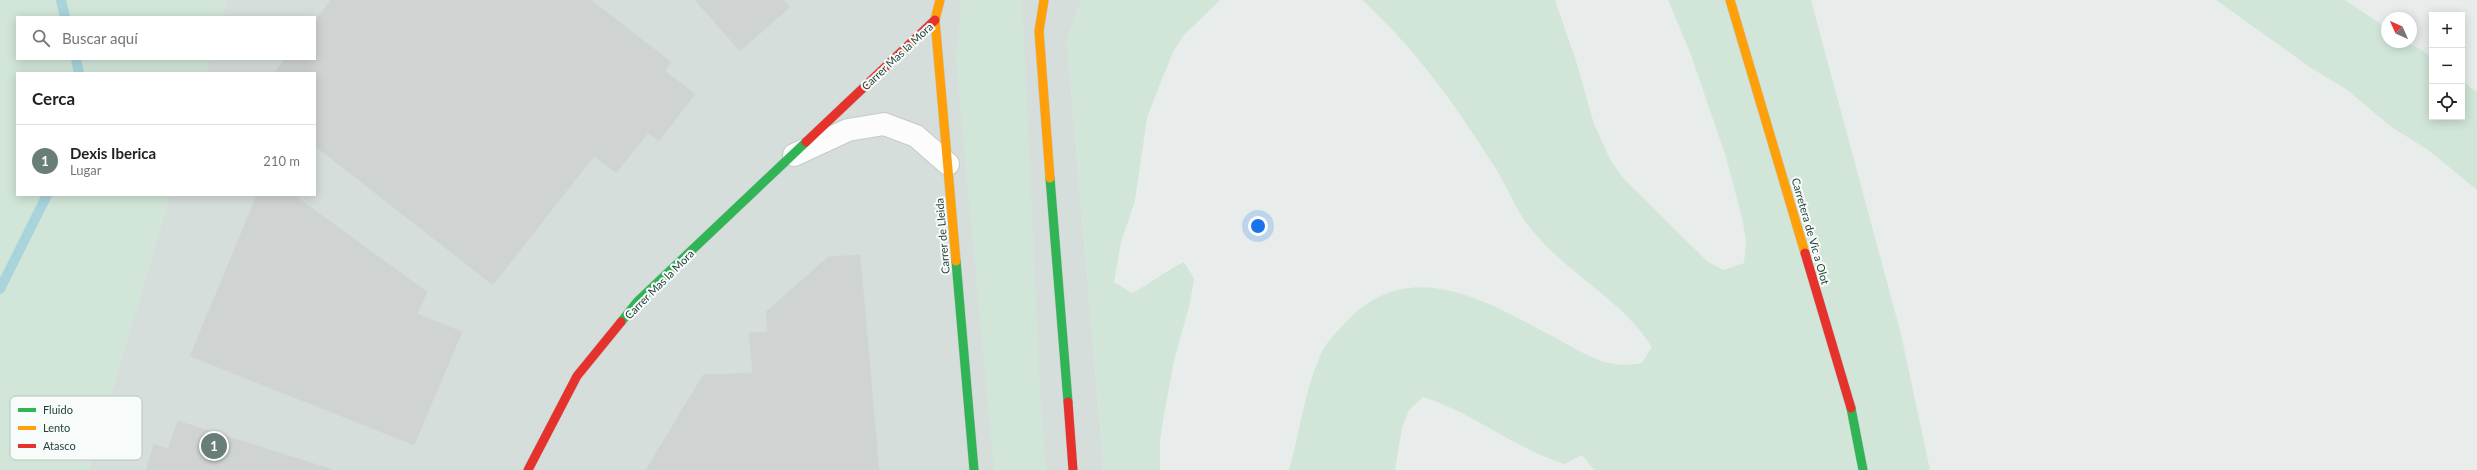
<!DOCTYPE html>
<html lang="es">
<head>
<meta charset="utf-8">
<style>
  body { margin:0; font-family:Lato,sans-serif; background:#f2f2f2; color:#222 }
  .controls { position:absolute; right:12px; top:12px; display:grid; overflow:hidden; border-radius:0px; box-shadow:0 2px 10px #0003 }
  .controls button { width:36px; height:36px; display:grid; place-items:center; padding:0; border:0; border-bottom:1px solid #e0e0e0; background:#fff; color:#222; font:20px sans-serif }
  .compass { position:absolute; left:2381px; top:12px; width:36px; height:36px; border-radius:50%; background:#fff; box-shadow:0 2px 10px #0003; rotate:315deg }
  .you { position:absolute; left:1258px; top:226px; width:14px; height:14px; margin:-10px; border:3px solid #fff; border-radius:50%; background:#1a73e8; box-shadow:0 0 0 6px #1a73e833 }
  .badge { display:grid; place-items:center; width:26px; height:26px; border-radius:50%; background:#697e78; color:#fff; font-size:13px; font-weight:700 }
  .pin { position:absolute; translate:-50% -50%; border:2px solid #fff; box-shadow:0 1px 4px #0006 }
  .list { margin:0; padding:0; list-style:none }
  h2 { display:flex; justify-content:space-between; align-items:center; height:52px; margin:0; padding:0 16px; font-size:17px }
  h2 small { font-size:13px; font-weight:400; color:#767676 }
  .list li { display:grid; grid-template-columns:26px 1fr auto; gap:12px; align-items:center; box-sizing:border-box; height:72px; padding:0 16px; border-top:1px solid #e0e0e0 }
  .list b { display:block; font-size:15px; white-space:nowrap }
  .list p { margin:0; font-size:13px; white-space:nowrap; color:#767676 }
  .list em { font-size:13px; font-style:normal; color:#767676 }
  .icon { flex:none; width:22px; height:22px; fill:none; stroke:currentColor; stroke-width:2; stroke-linecap:round; stroke-linejoin:round }
  .map { position:relative; flex:none; width:2477px; height:470px; overflow:hidden }
  .search { position:absolute; background:#fff; box-shadow:0 2px 10px #0003; left:16px; top:16px; width:300px; height:44px; display:flex; align-items:center; gap:10px; box-sizing:border-box; padding:0 14px; border-radius:0px; color:#767676; font-size:15px }
  .panel { position:absolute; background:#fff; box-shadow:0 2px 10px #0003; left:16px; top:72px; width:300px; height:124px; border-radius:0px }
  .map>svg:first-child { display:block }
  .built { fill:#d6dedb }
  .green { fill:#d1e6d8 }
  .lines { fill:none; stroke-linecap:round; stroke-linejoin:round }
  .stream { stroke:#a9d4db; stroke-width:10 }
  .building { fill:#cfd4d2; stroke:#d1d6d4 }
  .street-casing { stroke:#c5cac8; stroke-width:24 }
  .fast-casing { stroke:#c3cbc8; stroke-width:10 }
  .slow-casing { stroke:#c3cbc8; stroke-width:10 }
  .jam-casing { stroke:#c3cbc8; stroke-width:10 }
  .street { stroke:#fcfcfc; stroke-width:22 }
  .fast { stroke:#30b455; stroke-width:9 }
  .slow { stroke:#ff9f0a; stroke-width:9 }
  .jam { stroke:#e5322d; stroke-width:9 }
  .labels { text-anchor:middle; dominant-baseline:central; stroke-width:4; stroke-linejoin:round; paint-order:stroke }
  .street-label { font-size:11px; fill:#24423a; stroke:#f7fbf9 }
  .key { fill:#f7fbf9; stroke:#b8c4c0; stroke-width:1 }
  .key-label { font-size:11px; fill:#24423a }
</style>
</head>
<body>
<div class="map">
<svg width="2477" height="470" viewBox="0 0 2477 470">
  <rect width="100%" height="100%" fill="#e8edeb"/>
  <!-- built -->
  <path class="built" d="M227,0H1082L1067,40L1104,470H88L170,195H315V73H206L210,59H315V17H222Z"/>
  <!-- green -->
  <path class="green" d="M0,0H227L222,17H17V59H210L206,73H17V195H170L88,470H0Z
    M961,0H1022L1040,390L1046,470H994L956,59Z
    M1082,0H1220L1184,35L1173,52L1156,94L1147,118L1135,201L1121,242L1114,282L1132,293C1150,284 1165,271 1184,262L1194,279L1190,303L1174,361L1163,420L1160,442V470H1104L1067,40Z
    M1362,0H1555L1577,64L1594,124L1610,159L1623,178L1708,262L1724,270L1744,263L1746,241L1743,222L1726,157L1691,55L1668,0H1811L1901,334L1930,470H1594L1582,455L1565,464C1515,449 1474,413 1423,397L1409,410L1402,428L1395,470H1289C1300,432 1304,392 1320,356C1326,341 1339,330 1350,318C1413,255 1489,303 1552,336C1585,353 1603,370 1642,363L1652,347C1620,297 1562,271 1527,224C1514,206 1506,184 1494,166C1456,106 1415,48 1362,0Z
    M2216,0H2345L2387,28V42C2408,42 2415,44 2432,58V117H2462V81L2477,92V190L2428,150L2390,126L2346,89L2311,68Z"/>
  <g class="lines">
    <!-- stream -->
    <path class="stream" d="M61,0L65,17
      M76,59L79,73
      M0,289L47,195"/>
  </g>
  <!-- building -->
  <path class="building" d="M331,0H591L671,62L665,71L695,94L659,141L648,133L616,173L594,156L493,285L315,146V73H274L285,59H315V20Z
    M695,0H784L790,7L740,51Z
    M257,195H294L427,292L417,314L462,332L414,445L190,356Z
    M860,255L879,470H646L703,375L753,373L749,333L768,332L766,312L828,257Z
    M178,421L334,470H146L154,444L168,449Z"/>
  <g class="lines">
    <defs>
      <path id="street" d="M794,155L848,130L884,124L916,136L948,164"/>
      <path id="fast" d="M1050,178L1068,402
        M956,261L974,470
        M621,322L637,302L806,142
        M1851,408L1863,470"/>
      <path id="slow" d="M940,0L935,20L956,261
        M1044,0L1039,31L1050,178
        M1730,0L1805,253"/>
      <path id="jam" d="M806,142L935,20
        M1805,253L1851,408
        M1068,402L1073,470
        M528,470L577,376L621,322"/>
    </defs>
    <!-- street casing -->
    <use href="#street" class="street-casing"/>
    <!-- fast casing -->
    <use href="#fast" class="fast-casing"/>
    <!-- slow casing -->
    <use href="#slow" class="slow-casing"/>
    <!-- jam casing -->
    <use href="#jam" class="jam-casing"/>
    <!-- street -->
    <use href="#street" class="street"/>
    <!-- fast -->
    <use href="#fast" class="fast"/>
    <!-- slow -->
    <use href="#slow" class="slow"/>
    <!-- jam -->
    <use href="#jam" class="jam"/>
  </g>
  <g class="labels">
    <!-- street labels -->
    <g class="street-label">
      <text transform="translate(897 56) rotate(-43)">Carrer Mas la Mora</text>
      <text transform="translate(1811 231) rotate(74)">Carretera de Vic a Olot</text>
      <text transform="translate(942 236) rotate(-95)">Carrer de Lleida</text>
      <text transform="translate(659 284) rotate(-45)">Carrer Mas la Mora</text>
    </g>
  </g>
  <!-- legend -->
  <rect x="10" y="396" width="132" height="64" rx="6" class="key"/>
  <rect x="18" y="408" width="18" height="4" fill="#30b455"/>
  <rect x="18" y="426" width="18" height="4" fill="#ff9f0a"/>
  <rect x="18" y="444" width="18" height="4" fill="#e5322d"/>
  <g class="key-label">
    <text x="43" y="414">Fluido</text>
    <text x="43" y="432">Lento</text>
    <text x="43" y="450">Atasco</text>
  </g>
</svg>
<div class="controls">
<button>+</button>
<button>−</button>
<button><svg class="icon" aria-label="locate" viewBox="0 0 24 24"><circle cx="12" cy="12" r="6"/><path d="M12 2v4M12 18v4M2 12h4M18 12h4"/></svg></button>
</div>
<svg class="compass" viewBox="-18 -18 36 36"><path d="M0-13l5 13h-10z" fill="#e53935"/><path d="M0 13l5-13h-10z" fill="#767676"/></svg>
<div class="you"></div>
<div class="pin badge" style="left:214px;top:446px">1</div>
<div class="search"><svg class="icon" aria-label="search" viewBox="0 0 24 24"><circle cx="10" cy="10" r="6"/><path d="M15 15l6 6"/></svg>Buscar aquí</div>
<section class="panel">
<h2>Cerca<small></small></h2>
<ul class="list">
<li><span class="badge">1</span><div><b>Dexis Iberica</b><p>Lugar</p></div><em>210 m</em></li>
</ul>
</section>
</div>
</body>
</html>
